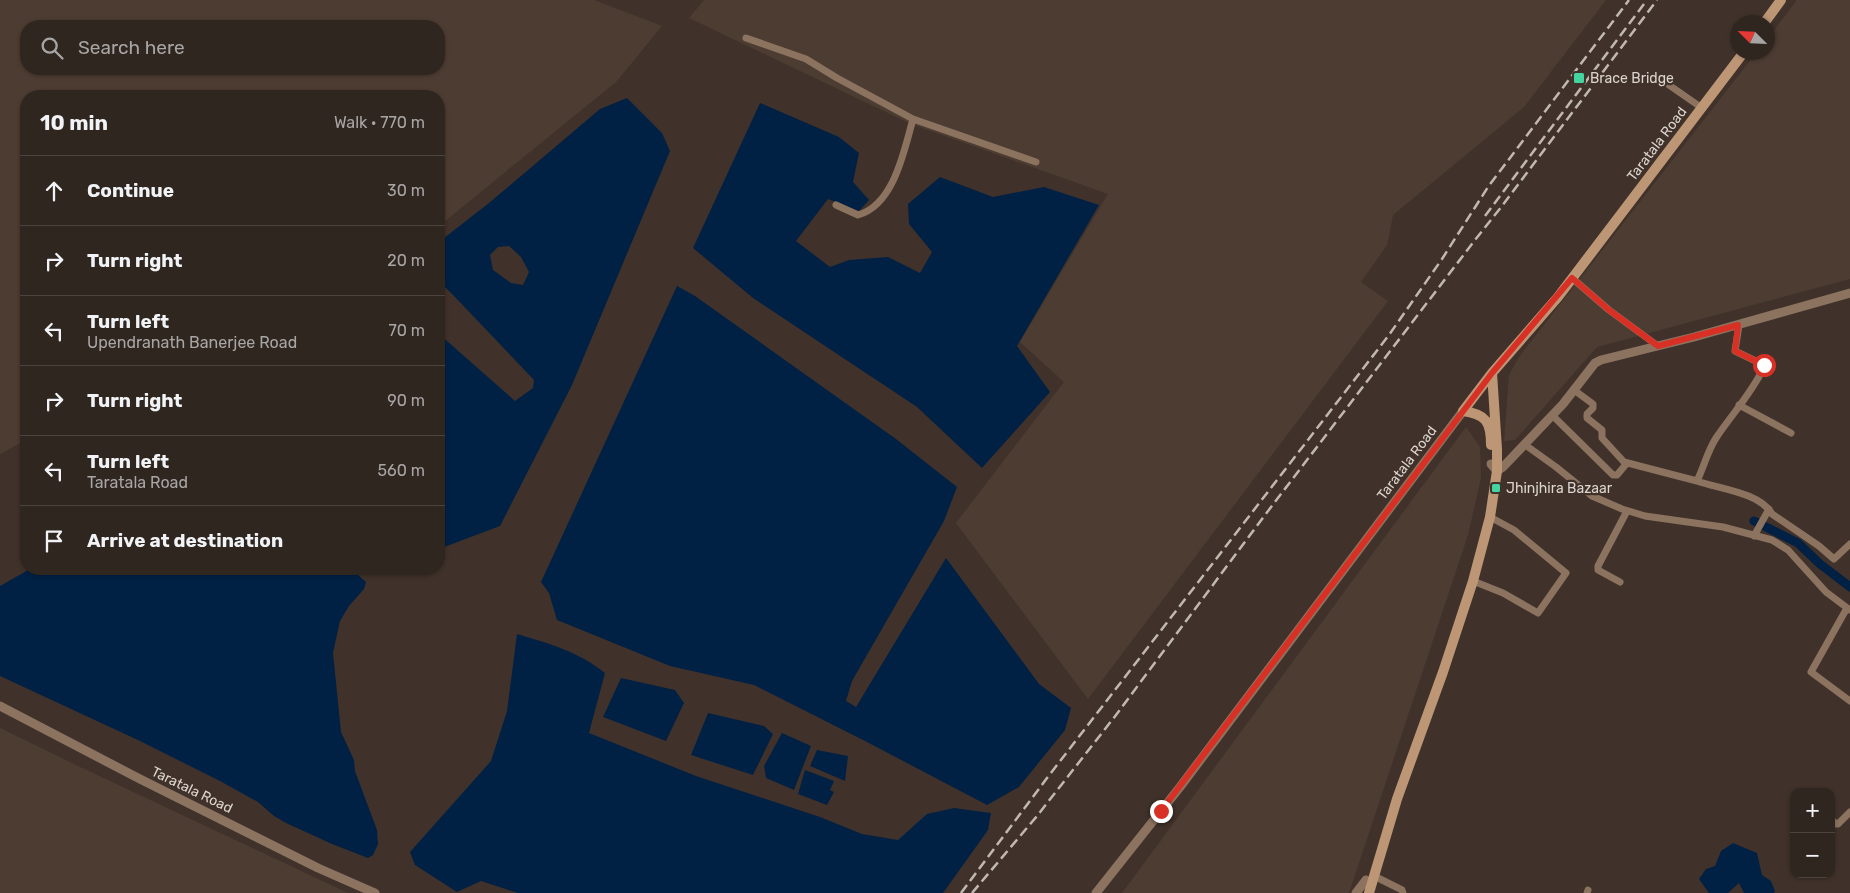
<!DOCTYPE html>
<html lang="en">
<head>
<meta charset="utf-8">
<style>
  body { margin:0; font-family:Rubik,sans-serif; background:#3c322d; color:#f1f3f6 }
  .controls { position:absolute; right:15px; bottom:15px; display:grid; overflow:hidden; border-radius:10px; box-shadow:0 1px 4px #0004 }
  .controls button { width:45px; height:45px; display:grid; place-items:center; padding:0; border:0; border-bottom:1px solid #4b433e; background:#302620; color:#f1f3f6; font:25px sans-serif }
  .compass { position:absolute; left:1730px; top:15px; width:45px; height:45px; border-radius:50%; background:#302620; box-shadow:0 1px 4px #0004; rotate:294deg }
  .stop { position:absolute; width:15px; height:15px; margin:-11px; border:4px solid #d93025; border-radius:50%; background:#fff }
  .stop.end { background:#d93025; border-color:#fff; box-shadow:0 1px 5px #0008 }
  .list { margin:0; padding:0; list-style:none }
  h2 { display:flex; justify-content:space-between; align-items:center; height:65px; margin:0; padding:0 20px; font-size:21px }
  h2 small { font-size:16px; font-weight:400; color:#a8a5a5 }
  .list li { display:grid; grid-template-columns:32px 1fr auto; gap:15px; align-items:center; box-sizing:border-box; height:70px; padding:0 20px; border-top:1px solid #4b433e }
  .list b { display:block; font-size:19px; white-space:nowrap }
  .list p { margin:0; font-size:16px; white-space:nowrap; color:#a8a5a5 }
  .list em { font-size:16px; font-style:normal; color:#a8a5a5 }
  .icon { flex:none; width:28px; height:28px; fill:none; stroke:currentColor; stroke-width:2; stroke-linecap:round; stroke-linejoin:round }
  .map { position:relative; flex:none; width:1850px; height:893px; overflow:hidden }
  .search { position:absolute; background:#302620; box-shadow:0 1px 4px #0004; left:20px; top:20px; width:425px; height:55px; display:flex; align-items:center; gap:12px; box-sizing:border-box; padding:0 18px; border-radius:20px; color:#a8a5a5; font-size:19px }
  .panel { position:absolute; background:#302620; box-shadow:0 1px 4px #0004; left:20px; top:90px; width:425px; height:485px; border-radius:20px }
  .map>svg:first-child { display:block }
  .industrial { fill:#4d3c32; fill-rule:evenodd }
  .water { fill:#002144; fill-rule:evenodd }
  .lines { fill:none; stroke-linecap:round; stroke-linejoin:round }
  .canal { stroke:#002144; stroke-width:9 }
  .minor { stroke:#8c735f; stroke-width:7 }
  .tertiary { stroke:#8c735f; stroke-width:9 }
  .secondary { stroke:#bc9675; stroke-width:10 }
  .rail { stroke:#c1b8b2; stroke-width:2.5; stroke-dasharray:10 5; stroke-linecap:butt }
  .route { stroke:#d93025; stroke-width:6 }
  .poi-dot { fill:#43d4a0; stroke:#40322a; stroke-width:2 }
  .labels { text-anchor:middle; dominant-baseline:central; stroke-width:4.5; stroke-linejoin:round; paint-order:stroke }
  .poi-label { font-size:14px; fill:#dcd4ce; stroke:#40322a; text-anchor:start }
  .street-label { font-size:14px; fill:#dcd4ce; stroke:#40322a }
</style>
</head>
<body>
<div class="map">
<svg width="1850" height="893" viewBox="0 0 1850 893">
  <rect width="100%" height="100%" fill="#40322a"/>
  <!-- industrial -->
  <path class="industrial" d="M0,0H594L662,26L616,82L439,226V96H26V440L0,454ZM439,26V69H26V26Z
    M704,0H1606L1524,107L1393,215L1387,245L1361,282L1388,301L1088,699L956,523L1064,382L1020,342L1108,194L911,124L689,18Z
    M1797,0H1850V279L1597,347L1515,440L1504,441L1509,375L1519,357L1756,53L1768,52V38Z
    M1466,427L1480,447L1481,478L1468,535L1349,893H1122Z
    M0,728L76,765L348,893H0Z"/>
  <!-- water -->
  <path class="water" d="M627,98L662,133L670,151L572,385L500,526L439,549V334L515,401L533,388L534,380L455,297L445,287L439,284V242L489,203L600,109ZM509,246L521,257L529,272L523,285L511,283L493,270L490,255L498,247Z
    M760,103L839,137L859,153L853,182L869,200L859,211L828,199L796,241L830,267L849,260L888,257L920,273L932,252L909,224L908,204L940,177L993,197L1044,187L1099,205L1017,346L1050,392L982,468L917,407L753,298L693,248Z
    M677,286L695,296L896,439L957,487L944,521L852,681L846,701L856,707L946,558L1039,684L1071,708L1065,730L1019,787L987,805L865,741L754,685L670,666L557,620L549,593L541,582Z
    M30,569H351L366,582L364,589L349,606L340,621L333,653L341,732L354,760L355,771L377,830L378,844L373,855L368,858L332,844L286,823L274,816L258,802L220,781L140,741L0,676V586Z
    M517,634C548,643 579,652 605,673L589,733L696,776L820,817L862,834L898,840L927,814L954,808L991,813L988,830L943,893H518L481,881L457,892L415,865L410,852L491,761L507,711Z
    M621,678L675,690L684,703L666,741L603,717Z
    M708,713L764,726L773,734L753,775L691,755Z
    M782,733L811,746L794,790L766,778L764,766Z
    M817,750L848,756L845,781L810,766Z
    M805,770L834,781L830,790L834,792L827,805L798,794Z
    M1733,843L1757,853L1762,875L1771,881L1775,891L1774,893H1744L1739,883L1728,893H1709L1699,879L1706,869L1715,866L1721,851Z"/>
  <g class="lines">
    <!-- canal -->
    <path class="canal" d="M1754,521L1798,543L1820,564L1850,587"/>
    <!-- minor -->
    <path class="minor" d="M746,38L806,59L837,78L913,119L1036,162
      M1656,76L1702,108
      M836,205L858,215C894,205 904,151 913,119
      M1572,278L1609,310L1658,346
      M1574,390L1593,404V408L1587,414V418L1602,430V438L1624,462L1697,481C1704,467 1707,452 1716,438C1732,414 1752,393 1764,367V365L1735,351L1739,325
      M1739,405L1791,433
      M1552,415L1613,475H1617L1627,463
      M1524,444L1556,467L1592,496L1622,509L1645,516L1723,527L1772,540L1788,550L1826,592L1850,610
      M1697,481C1719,489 1759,492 1772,514L1819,546L1834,559L1850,544
      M1754,536L1769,509
      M1473,581L1503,593L1538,613L1566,573L1514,530L1490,517
      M1620,582L1598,570V566L1627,511
      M1847,608L1811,672L1850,701
      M1831,819L1836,824H1838L1850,812
      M1374,876L1402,890L1403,893
      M1587,893L1588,890"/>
    <!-- tertiary -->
    <path class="tertiary" d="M1491,464L1497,471L1503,467L1563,404L1595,363L1601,360L1694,337L1850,293
      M0,706L138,778L318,868L375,893
      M1096,893L1180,787L1463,411
      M1356,893L1366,880"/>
    <!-- secondary -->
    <path class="secondary" d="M1765,22L1781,0
      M1463,411C1486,414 1491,422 1491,445
      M1463,411L1492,373L1558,297L1744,52
      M1369,893L1397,799L1443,672L1473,581L1490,517L1497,471V449L1492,373"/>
    <!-- rail -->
    <path class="rail" d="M1485,216L1647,0
      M961,893L1047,778L1389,335L1442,259L1488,187L1629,0
      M972,893L1037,816L1116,715L1265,515L1475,240L1502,206L1657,0"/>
  </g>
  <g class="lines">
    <!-- route -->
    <path class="route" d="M1161,811L1492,373L1572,278L1609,310L1658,346L1738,325L1735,351L1764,365"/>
  </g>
  <!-- markers -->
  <g class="poi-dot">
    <rect x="1573" y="72" width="12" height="12" rx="2.5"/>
    <rect x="1491" y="483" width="10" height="10" rx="2.5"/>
  </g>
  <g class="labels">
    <!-- poi labels -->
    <g class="poi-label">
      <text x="1590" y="78">Brace Bridge</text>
      <text x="1506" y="488">Jhinjhira Bazaar</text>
    </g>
    <!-- street labels -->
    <g class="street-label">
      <text transform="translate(1657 144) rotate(-53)">Taratala Road</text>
      <text transform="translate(1407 463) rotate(-53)">Taratala Road</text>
      <text transform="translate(192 790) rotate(26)">Taratala Road</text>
    </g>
  </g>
</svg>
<div class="controls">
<button>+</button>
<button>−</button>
</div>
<svg class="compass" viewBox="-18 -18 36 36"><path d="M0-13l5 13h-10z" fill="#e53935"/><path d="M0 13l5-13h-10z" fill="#a8a5a5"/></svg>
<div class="stop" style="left:1764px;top:365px"></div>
<div class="stop end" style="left:1161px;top:811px"></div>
<div class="search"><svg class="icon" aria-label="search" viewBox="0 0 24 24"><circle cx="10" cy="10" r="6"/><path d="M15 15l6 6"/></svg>Search here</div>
<section class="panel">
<h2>10 min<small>Walk · 770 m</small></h2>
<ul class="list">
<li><svg class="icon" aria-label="ahead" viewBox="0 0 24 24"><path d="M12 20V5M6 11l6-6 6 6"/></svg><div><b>Continue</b></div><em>30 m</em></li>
<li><svg class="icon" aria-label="right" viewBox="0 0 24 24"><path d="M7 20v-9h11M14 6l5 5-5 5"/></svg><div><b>Turn right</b></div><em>20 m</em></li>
<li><svg class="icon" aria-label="left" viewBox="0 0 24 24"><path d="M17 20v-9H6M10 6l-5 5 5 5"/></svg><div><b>Turn left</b><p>Upendranath Banerjee Road</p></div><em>70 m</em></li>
<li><svg class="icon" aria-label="right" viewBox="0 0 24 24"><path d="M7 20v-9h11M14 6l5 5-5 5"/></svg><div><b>Turn right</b></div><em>90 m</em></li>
<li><svg class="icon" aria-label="left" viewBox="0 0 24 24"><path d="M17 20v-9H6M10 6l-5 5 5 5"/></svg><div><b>Turn left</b><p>Taratala Road</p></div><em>560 m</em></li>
<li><svg class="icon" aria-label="arrive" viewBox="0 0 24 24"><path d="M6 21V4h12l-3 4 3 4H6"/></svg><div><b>Arrive at destination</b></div></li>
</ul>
</section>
</div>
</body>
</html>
